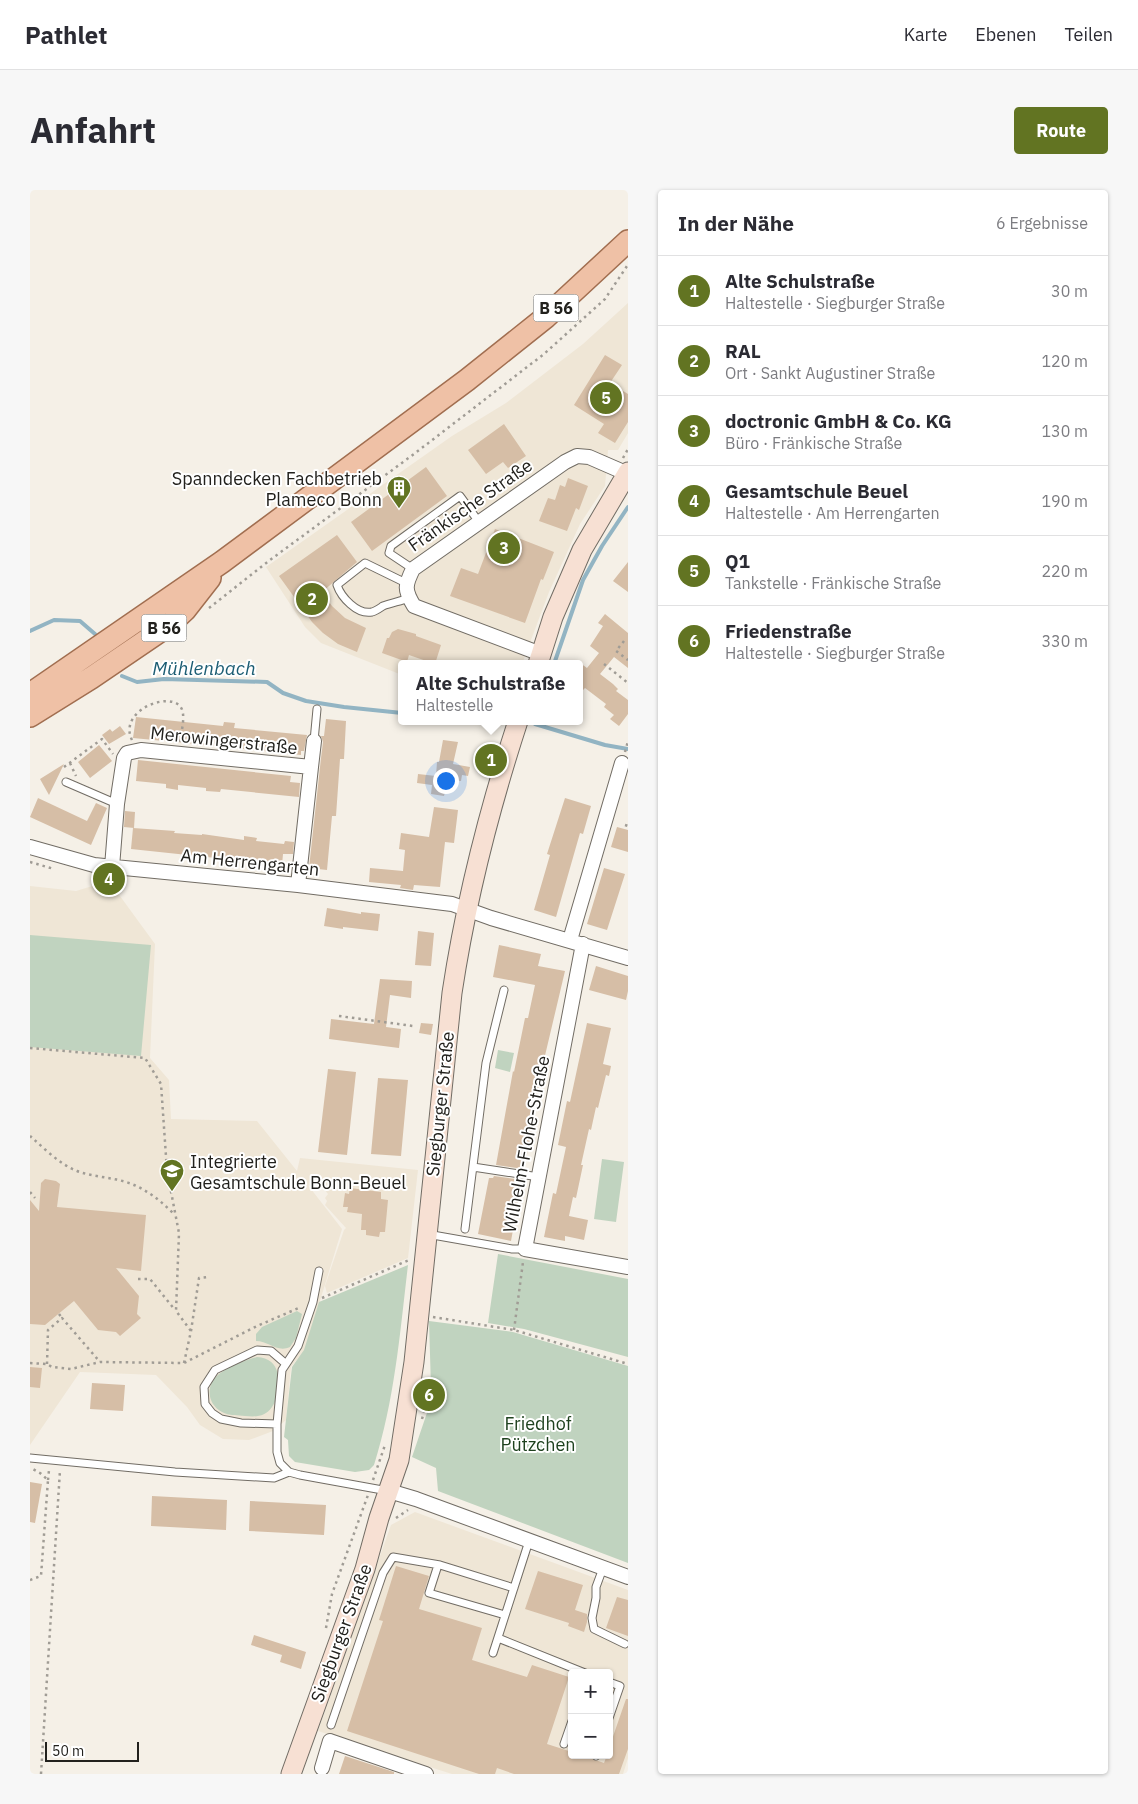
<!DOCTYPE html>
<html lang="de">
<head>
<meta charset="utf-8">
<style>
  body { margin:0; font-family:"IBM Plex Sans",sans-serif; background:#f7f7f7; color:#2b2b33 }
  .controls { position:absolute; right:15px; bottom:15px; display:grid; overflow:hidden; border-radius:5px; box-shadow:0 1px 4px #0004 }
  .controls button { width:45px; height:45px; display:grid; place-items:center; padding:0; border:0; border-bottom:1px solid #e1e1e2; background:#fff; color:#2b2b33; font:25px sans-serif }
  .scale { position:absolute; left:15px; bottom:12px; width:94px; box-sizing:border-box; padding-left:5px; border:2px solid #22211d; border-top:0; font-size:14px; line-height:18px; white-space:nowrap; color:#22211d; -webkit-text-stroke:4px #fff; paint-order:stroke }
  .you { position:absolute; left:415px; top:590px; width:18px; height:18px; margin:-12px; border:4px solid #fff; border-radius:50%; background:#1a73e8; box-shadow:0 0 0 8px #1a73e833 }
  .badge { display:grid; place-items:center; width:32px; height:32px; border-radius:50%; background:#627422; color:#fff; font-size:16px; font-weight:700 }
  .pin { position:absolute; translate:-50% -50%; border:2px solid #fff; box-shadow:0 1px 5px #0006 }
  .popup { position:absolute; left:368px; top:470px; width:185px; height:65px; box-sizing:border-box; display:grid; place-content:center; border-radius:5px; background:#fff; filter:drop-shadow(0 1px 4px #0005); font-size:16px; white-space:nowrap; color:#7c7c81 }
  .popup b { font-size:19px; color:#2b2b33 }
  .popup::after { content:''; position:absolute; left:50%; top:100%; margin-left:-10px; border:10px solid transparent; border-top-color:#fff }
  .list { margin:0; padding:0; list-style:none }
  h2 { display:flex; justify-content:space-between; align-items:center; height:65px; margin:0; padding:0 20px; font-size:21px }
  h2 small { font-size:16px; font-weight:400; color:#7c7c81 }
  .list li { display:grid; grid-template-columns:32px 1fr auto; gap:15px; align-items:center; box-sizing:border-box; height:70px; padding:0 20px; border-top:1px solid #e1e1e2 }
  .list b { display:block; font-size:19px; white-space:nowrap }
  .list p { margin:0; font-size:16px; white-space:nowrap; color:#7c7c81 }
  .list em { font-size:16px; font-style:normal; color:#7c7c81 }
  .map { position:relative; flex:none; width:598px; height:1584px; overflow:hidden; border-radius:5px }
  header { display:flex; align-items:center; gap:30px; box-sizing:border-box; height:70px; padding:0 25px; background:#fff; border-bottom:1px solid #e1e1e2 }
  header strong { font-size:24px }
  nav { display:flex; gap:28px; margin-inline-start:auto; font-size:18px }
  .intro { display:flex; align-items:center; justify-content:space-between; box-sizing:border-box; height:120px; padding:0 30px }
  h1 { margin:0; font-size:35px }
  .button { padding:12px 22px; border-radius:5px; background:#627422; color:#fff; font-size:18px; font-weight:700 }
  main { display:flex; gap:30px; padding:0 30px }
  aside { flex:1; background:#fff; border-radius:5px; box-shadow:0 1px 4px #0004 }
  .map>svg:first-child { display:block }
  .built { fill:#efe6d6; fill-rule:evenodd }
  .green { fill:#c0d3bf }
  .lines { fill:none; stroke-linecap:round; stroke-linejoin:round }
  .stream { stroke:#92b4c3; stroke-width:4 }
  .building { fill:#d6bea6 }
  .lane-casing { stroke:#716c64; stroke-width:9 }
  .street-casing { stroke:#716c64; stroke-width:16 }
  .secondary-casing { stroke:#716c64; stroke-width:21 }
  .primary-casing { stroke:#a16e50; stroke-width:24 }
  .path { stroke:#a09c95; stroke-width:2.5; stroke-dasharray:2.5 4; stroke-linecap:butt }
  .lane { stroke:#fff; stroke-width:7 }
  .street { stroke:#fff; stroke-width:14 }
  .secondary { stroke:#f7e0d3; stroke-width:19 }
  .primary { stroke:#efc1a6; stroke-width:21 }
  .labels { text-anchor:middle; dominant-baseline:central; stroke-width:4; stroke-linejoin:round; paint-order:stroke }
  .shield { fill:#fff; stroke:#646461; stroke-width:1 }
  .shield-label { font-size:16px; font-weight:bold; fill:#22211d }
  .poi-label { font-size:18px; fill:#22211d; stroke:#fff; text-anchor:end }
  .street-label { font-size:18px; fill:#22211d; stroke:#fff }
  .park-label { font-size:18px; fill:#1e411e; stroke:#fff }
  .water-label { font-size:19px; font-style:italic; fill:#1c5d73; stroke:#fff }
</style>
</head>
<body>
<header>
<strong>Pathlet</strong>
<nav><a>Karte</a><a>Ebenen</a><a>Teilen</a></nav>
</header>
<div class="intro"><h1>Anfahrt</h1><a class="button">Route</a></div>
<main>
<div class="map">
<svg width="598" height="1584" viewBox="0 0 598 1584">
  <rect width="100%" height="100%" fill="#f5f0e7"/>
  <!-- built -->
  <path class="built" d="M598,113V243L588,260H578L575,296L550,334L519,402L492,474H372V485L291,453L275,437L236,377L422,246L476,213L553,154Z
    M79,691L125,754L120,868L139,890L141,929L227,931L267,981L270,968L388,980L378,1068L297,1103L295,1096L314,1040L316,1038L295,1015L297,1011L295,1008L298,1004L287,990L279,996L274,990L312,1039L275,1160L261,1177L256,1230L243,1241L219,1250L193,1249L170,1235L157,1217L126,1185L50,1182L0,1255V696L46,701Z
    M385,1322L598,1400V1568L593,1584H422L288,1541L361,1335ZM542,1483H579V1565H542Z"/>
  <!-- green -->
  <path class="green" d="M0,745L121,755L111,866L0,857Z
    M468,860L484,863L480,882L465,878Z
    M572,969L594,972L586,1032L564,1029Z
    M468,1064L598,1089V1167L494,1139L458,1133Z
    M378,1075C370,1142 365,1209 344,1275L339,1280L325,1282L265,1272L259,1266L258,1250L254,1247L262,1177L274,1160L289,1112Z
    M267,1121L272,1124L266,1148L260,1157C247,1163 239,1151 226,1151V1144L232,1137Z
    M399,1131L483,1142L598,1176V1373L408,1301L406,1278L382,1267L402,1208L403,1199L401,1198Z
    M227,1167C239,1168 245,1173 248,1184C247,1194 249,1208 242,1217C235,1227 226,1227 215,1226C208,1225 199,1226 192,1222C177,1214 175,1195 189,1184C198,1177 215,1170 227,1167Z"/>
  <g class="lines">
    <!-- stream -->
    <path class="stream" d="M0,441L24,430L50,431L65,444
      M524,474L553,390L572,356L598,317
      M92,486L107,492L134,489L237,492L253,503L276,511L314,517L372,523
      M505,534L575,555L598,559"/>
  </g>
  <!-- building -->
  <path class="building" d="M575,165L592,175L580,193L598,204V232L585,253L568,243L574,234L544,215Z
    M474,234L496,266L478,278L473,272L456,284L438,260Z
    M396,277L417,306L342,361L321,332Z
    M538,288L558,296L549,320L546,318L537,341L509,331L518,308L525,310L530,295L535,297Z
    M465,339L524,362L513,390L511,389L495,433L420,406L431,378L448,384Z
    M307,345L327,372L292,402L302,416L315,428L336,438L327,462L308,454L293,443L282,432L249,386Z
    M598,372V402L583,391Z
    M575,424L598,443V478L584,467L570,484L583,494L588,499L586,501L598,510V524L589,536L580,529L584,525L574,517L576,514L555,498L550,503V473L557,478L569,463L560,456L573,436L568,433Z
    M368,439L386,444V446L411,455L405,474L379,465L377,472L352,463L357,448H359L362,442Z
    M106,527L193,536L194,532L205,533L204,538L277,545L274,561H271V565L176,555L103,548Z
    M296,529L316,531L314,569H310L306,626H302L297,680L279,678L291,568L293,552L291,546H294Z
    M90,536L96,544L79,554L72,545L80,539L85,545L82,542Z
    M413,550L428,552L423,574L440,577L438,586L432,585L431,591L418,590L414,606L401,604L402,595L387,593L388,584L406,586L407,572H409Z
    M69,555L82,571L60,588L48,572Z
    M108,570L261,586L260,592L270,593L269,607L191,599L190,602L176,601V598L148,595V600L136,598V594L106,591Z
    M34,574L19,605L10,589Z
    M8,608L57,631L66,613L77,618L61,655L0,627Z
    M535,608L561,616L553,644L550,643L526,727L504,720L520,665L517,664Z
    M404,617L428,620L424,653L415,652L410,697L384,695L383,700L370,698L371,695L339,692L340,678L373,681L375,660L369,659L371,643L399,647Z
    M95,621L105,622L104,638L94,637Z
    M587,637L598,640V662L581,657Z
    M103,638L145,641L144,643L172,645V644L214,650V646L227,648L226,651L254,654L255,651L264,652L263,664H253L252,675L101,659Z
    M574,678L595,684L577,740L557,734Z
    M297,718L331,724V722L350,724L348,741L313,737V739L294,736Z
    M388,741L404,743L401,776L385,775Z
    M469,755L511,764L508,776L535,781L513,874L500,940H502L494,979L466,975L483,881L484,882L495,828H498L505,795L463,787Z
    M566,776L598,786V801L596,810L559,800Z
    M350,789L382,791L381,808L360,805L356,837L371,839L369,858L299,849L301,829L344,834Z
    M391,833L403,834L401,845L389,843Z
    M557,833L581,838L573,874L581,876L579,886L576,885L568,918L566,917L561,940L559,939L551,975H553L546,1008L543,1007L539,1026L558,1030L554,1050L535,1046V1051L514,1047L523,1003L526,1004L536,957L528,955L537,911L540,912Z
    M298,879L326,882L317,965L288,962Z
    M348,888L378,890L371,966L341,964Z
    M464,986L492,990L481,1051L448,1044L459,988H463Z
    M15,989L26,991L30,994L27,1017L116,1025L111,1081L86,1078L109,1106L107,1124L111,1128L90,1146L86,1142L68,1140L44,1111L15,1135L0,1134V1010L9,1021L11,993Z
    M320,998L351,1002V1009L358,1010L355,1042H350L349,1047L336,1045V1040H331L332,1024L317,1022L318,1017H313L315,1003L319,1004Z
    M0,1177L12,1178L10,1198L0,1197Z
    M62,1193L95,1195L93,1221L60,1219Z
    M0,1292L12,1294L5,1333L0,1332Z
    M122,1306L197,1310L196,1340L121,1336Z
    M220,1311L296,1315L294,1345L219,1341Z
    M366,1376L399,1386L389,1419L452,1438L442,1470L497,1487L502,1475L539,1487L517,1554L542,1562V1565H551L574,1573L577,1565H579V1558L596,1509H598V1559L589,1584H484L467,1578L465,1584H449L317,1541L350,1440L353,1431L349,1430Z
    M508,1381L553,1395L545,1420L557,1424V1432L554,1442L538,1436L539,1433L495,1419Z
    M587,1407L598,1410V1446L576,1438Z
    M224,1445L276,1462L271,1479L250,1472L252,1465L221,1455Z
    M315,1566L364,1582V1584H309Z"/>
  <g class="lines">
    <defs>
      <path id="lane" d="M383,379L359,363L361,356L430,306L449,332
        M376,393L335,373L307,395C311,407 327,425 342,422C346,421 350,418 353,416C361,413 371,411 379,408
        M284,551L287,519
        M36,592L87,614
        M443,977L509,987
        M435,1039L456,873L474,800
        M397,1044L482,1059H495
        M289,1081L283,1112L268,1156L252,1180L247,1234V1262L250,1273L259,1282L270,1285L358,1301
        M247,1234L211,1233L191,1229L182,1223L175,1214L174,1197L185,1180L227,1160L241,1161L256,1174
        M0,1268L145,1282L244,1288L259,1282
        M408,1375L399,1403L475,1425
        M573,1378L566,1397V1408L562,1428L564,1439L595,1454
        M468,1448L555,1483
        M463,1463L499,1351
        M579,1492L590,1496L579,1528
        M301,1535L353,1383L363,1367L410,1375L484,1398
        M534,1554L542,1531
        M566,1566L567,1565"/>
      <path id="street" d="M511,464L384,416C374,400 375,395 383,379L535,272L547,266L559,267L598,284
        M0,657L64,675L268,695L422,714L461,728L598,768
        M82,677L87,614L94,568L97,563L111,560L281,577L284,551
        M268,695L281,577
        M540,750L592,573
        M553,754L495,1059L598,1077
        M359,1301L386,1309L598,1387
        M292,1578L300,1551L396,1584"/>
      <path id="secondary" d="M508,474L523,427L552,360L598,282
        M261,1584L335,1379L349,1328L369,1270L384,1172L422,803C436,710 459,620 488,531"/>
      <path id="primary" d="M0,504L192,372L437,190L516,127L598,51
        M0,526L61,488L139,435L155,420L180,388"/>
    </defs>
    <!-- lane casing -->
    <use href="#lane" class="lane-casing"/>
    <!-- street casing -->
    <use href="#street" class="street-casing"/>
    <!-- secondary casing -->
    <use href="#secondary" class="secondary-casing"/>
    <!-- primary casing -->
    <use href="#primary" class="primary-casing"/>
    <!-- path -->
    <path class="path" d="M593,268L598,259
      M179,418L240,370L384,264L514,164L575,109L597,76
      M594,451L586,461L598,470
      M574,474L598,493
      M102,550C86,518 151,496 153,524C154,533 151,543 150,552
      M595,562L598,551
      M40,573L46,586
      M34,577L72,549L83,564
      M595,635L598,636
      M0,672L24,679
      M309,826L383,836
      M0,858L115,868L131,894L137,981L149,1043L146,1121L161,1141
      M0,946C14,958 29,974 47,981C63,987 80,987 96,992C115,998 130,1010 144,1024
      M0,1002L5,1008
      M108,1089H120L145,1120
      M292,1108L379,1070
      M29,1124L32,1128
      M403,1127L484,1140L598,1174
      M484,1140L493,1072
      M0,1173L17,1174L22,1177L41,1179L70,1172L154,1173L227,1136L271,1117
      M154,1173L161,1141L169,1088L179,1087
      M17,1174L18,1140L32,1128L70,1172
      M392,1229L394,1222
      M18,1290L19,1280
      M343,1290L355,1255
      M366,1328L378,1320
      M0,1390L11,1386L18,1290L10,1283L1,1278
      M296,1438L302,1404L338,1305
      M11,1584L30,1280"/>
    <!-- lane -->
    <use href="#lane" class="lane"/>
    <!-- street -->
    <use href="#street" class="street"/>
    <!-- secondary -->
    <use href="#secondary" class="secondary"/>
    <!-- primary -->
    <use href="#primary" class="primary"/>
  </g>
  <!-- icons -->
  <defs>
    <symbol id="building-pin" viewBox="-11 -11 22 30"><path d="M0 17L-7.5 6A9.5 9.5 0 1 1 7.5 6Z" fill="#627422" stroke="#fff"/><path d="M-4-6H4V6H1V3H-1V6H-4ZM-2.5-4.3h1.7v1.8h-1.7ZM.8-4.3h1.7v1.8H.8ZM-2.5-1h1.7V.8h-1.7ZM.8-1h1.7V.8H.8Z" fill="#fff"/></symbol>
    <symbol id="school-pin" viewBox="-11 -11 22 30"><path d="M0 17L-7.5 6A9.5 9.5 0 1 1 7.5 6Z" fill="#627422" stroke="#fff"/><path d="M0-5L7-2L0 1L-7-2ZM-4 1L0 2.5L4 1V4Q0 6-4 4Z" fill="#fff"/></symbol>
  </defs>
  <g fill-rule="evenodd">
    <use href="#building-pin" x="355" y="284" width="28" height="38"/>
    <use href="#school-pin" x="128" y="967" width="28" height="38"/>
  </g>
  <g class="labels">
    <!-- shield labels -->
    <g class="shield">
      <rect x="503.5" y="104.5" width="45" height="27" rx="4"/>
      <rect x="111.5" y="424.5" width="45" height="27" rx="4"/>
    </g>
    <g class="shield-label">
      <text x="526" y="118">B 56</text>
      <text x="134" y="438">B 56</text>
    </g>
    <!-- poi labels -->
    <g class="poi-label">
      <text x="352" y="288">Spanndecken Fachbetrieb<tspan x="352" dy="21">Plameco Bonn</tspan></text>
      <text x="160" y="971" text-anchor="start">Integrierte<tspan x="160" dy="21">Gesamtschule Bonn-Beuel</tspan></text>
    </g>
    <!-- street labels -->
    <g class="street-label">
      <text transform="translate(440 315) rotate(-35)">Fränkische Straße</text>
      <text transform="translate(194 550) rotate(6)">Merowingerstraße</text>
      <text transform="translate(220 672) rotate(6)">Am Herrengarten</text>
      <text transform="translate(410 914) rotate(-84)">Siegburger Straße</text>
      <text transform="translate(496 954) rotate(-79)">Wilhelm-Flohe-Straße</text>
      <text transform="translate(311 1443) rotate(-70)">Siegburger Straße</text>
    </g>
    <!-- park labels -->
    <g class="park-label">
      <text x="508" y="1233">Friedhof<tspan x="508" dy="21">Pützchen</tspan></text>
    </g>
    <!-- water labels -->
    <g class="water-label">
      <text x="174" y="478">Mühlenbach</text>
    </g>
  </g>
</svg>
<div class="controls">
<button>+</button>
<button>−</button>
</div>
<div class="scale">50 m</div>
<div class="you"></div>
<div class="pin badge" style="left:461px;top:570px">1</div>
<div class="popup"><b>Alte Schulstraße</b>Haltestelle</div>
<div class="pin badge" style="left:282px;top:409px">2</div>
<div class="pin badge" style="left:474px;top:358px">3</div>
<div class="pin badge" style="left:79px;top:689px">4</div>
<div class="pin badge" style="left:576px;top:208px">5</div>
<div class="pin badge" style="left:399px;top:1205px">6</div>
</div>
<aside>
<h2>In der Nähe<small>6 Ergebnisse</small></h2>
<ul class="list">
<li><span class="badge">1</span><div><b>Alte Schulstraße</b><p>Haltestelle · Siegburger Straße</p></div><em>30 m</em></li>
<li><span class="badge">2</span><div><b>RAL</b><p>Ort · Sankt Augustiner Straße</p></div><em>120 m</em></li>
<li><span class="badge">3</span><div><b>doctronic GmbH &amp; Co. KG</b><p>Büro · Fränkische Straße</p></div><em>130 m</em></li>
<li><span class="badge">4</span><div><b>Gesamtschule Beuel</b><p>Haltestelle · Am Herrengarten</p></div><em>190 m</em></li>
<li><span class="badge">5</span><div><b>Q1</b><p>Tankstelle · Fränkische Straße</p></div><em>220 m</em></li>
<li><span class="badge">6</span><div><b>Friedenstraße</b><p>Haltestelle · Siegburger Straße</p></div><em>330 m</em></li>
</ul>
</aside>
</main>
</body>
</html>
